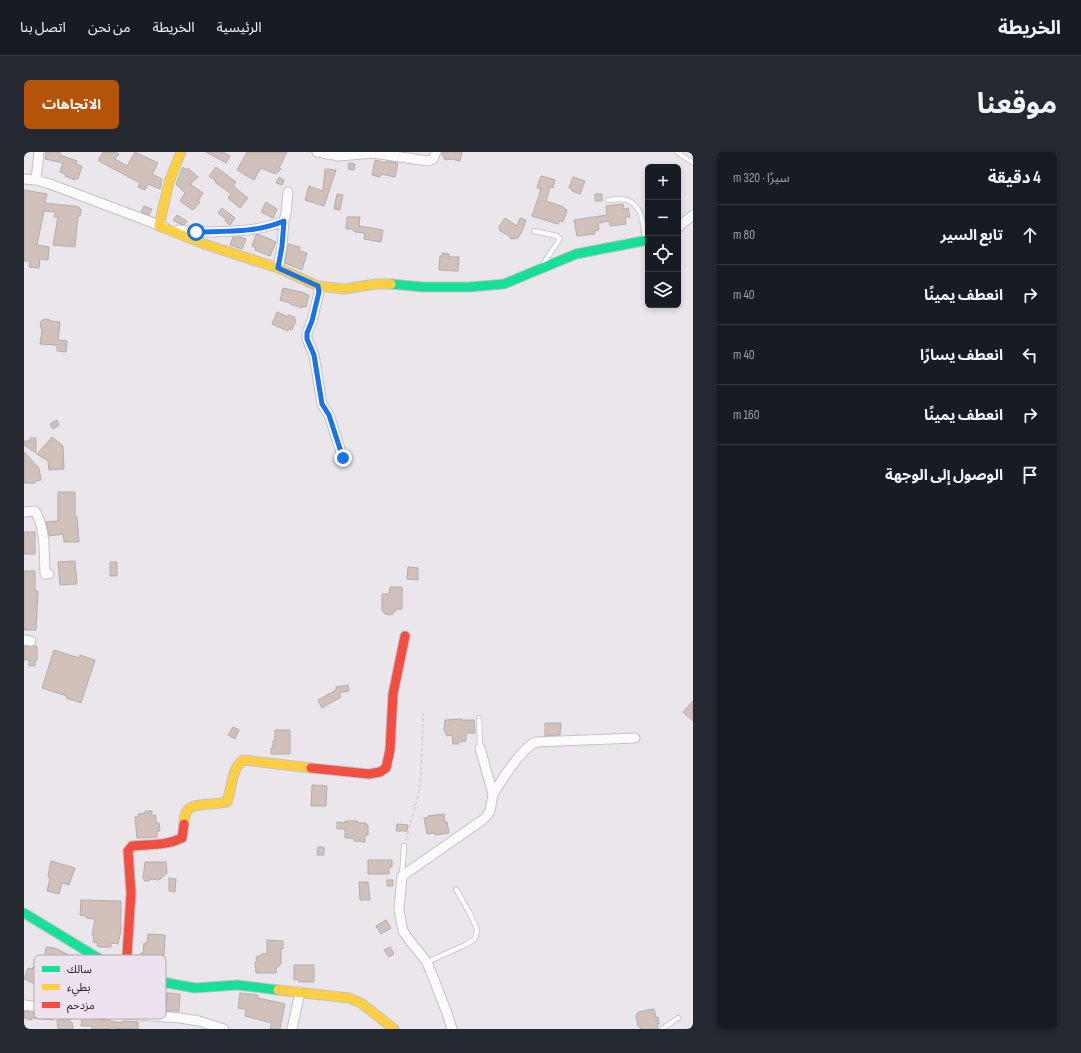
<!DOCTYPE html>
<html lang="ar">
<head>
<meta charset="utf-8">
<style>
  body { margin:0; font-family:"Sofia Sans Condensed","Noto Sans Arabic",sans-serif; background:#242831; color:#f1f3f6; direction:rtl }
  .controls { position:absolute; right:12px; top:12px; display:grid; overflow:hidden; border-radius:6px; box-shadow:0 2px 6px #0003 }
  .controls button { width:36px; height:36px; display:grid; place-items:center; padding:0; border:0; border-bottom:1px solid #363941; background:#171b24; color:#f1f3f6; font:20px sans-serif }
  .stop { position:absolute; width:12px; height:12px; margin:-9px; border:3px solid #1a73e8; border-radius:50%; background:#fff }
  .stop.end { background:#1a73e8; border-color:#fff; box-shadow:0 1px 4px #0008 }
  .list { margin:0; padding:0; list-style:none }
  h2 { display:flex; justify-content:space-between; align-items:center; height:52px; margin:0; padding:0 16px; font-size:17px }
  h2 small { font-size:13px; font-weight:400; color:#9ea1a6 }
  .list li { display:grid; grid-template-columns:26px 1fr auto; gap:12px; align-items:center; box-sizing:border-box; height:60px; padding:0 16px; border-top:1px solid #363941 }
  .list b { display:block; font-size:15px; white-space:nowrap }
  .list em { font-size:13px; font-style:normal; color:#9ea1a6 }
  .icon { flex:none; width:22px; height:22px; fill:none; stroke:currentColor; stroke-width:2; stroke-linecap:round; stroke-linejoin:round }
  .map { position:relative; flex:none; width:669px; height:877px; overflow:hidden; direction:ltr; border-radius:6px }
  header { display:flex; align-items:center; gap:24px; box-sizing:border-box; height:56px; padding:0 20px; background:#171b24; border-bottom:1px solid #363941 }
  header strong { font-size:19px }
  nav { display:flex; gap:22px; margin-inline-start:auto; font-size:14px }
  .intro { display:flex; align-items:center; justify-content:space-between; box-sizing:border-box; height:96px; padding:0 24px }
  h1 { margin:0; font-size:28px }
  .button { padding:10px 18px; border-radius:6px; background:#b45309; color:#fff; font-size:14px; font-weight:700 }
  main { display:flex; gap:24px; padding:0 24px }
  aside { flex:1; background:#171b24; border-radius:6px; box-shadow:0 2px 6px #0003 }
  .map>svg:first-child { display:block }
  .building { fill:#d2c1ba; stroke:#b1acad }
  .lines { fill:none; stroke-linecap:round; stroke-linejoin:round }
  .lane-casing { stroke:#c4c1c5; stroke-width:6 }
  .street-casing { stroke:#c4c1c5; stroke-width:11 }
  .fast-casing { stroke:#c4c1c5; stroke-width:11 }
  .slow-casing { stroke:#c4c1c5; stroke-width:11 }
  .jam-casing { stroke:#c4c1c5; stroke-width:11 }
  .path { stroke:#d1cfd1; stroke-width:1.5; stroke-dasharray:4 2; stroke-linecap:butt }
  .lane { stroke:#fcfbfc; stroke-width:4.5 }
  .street { stroke:#fcfbfc; stroke-width:9 }
  .fast { stroke:#16e098; stroke-width:9 }
  .slow { stroke:#ffcf43; stroke-width:9 }
  .jam { stroke:#f24e42; stroke-width:9 }
  .route { stroke:#1a73e8; stroke-width:5 }
  .key { fill:#ede3ef; stroke:#afa7b0; stroke-width:1 }
  .key-label { font-size:11px; fill:#1d1a1e }
</style>
</head>
<body>
<header>
<strong>الخريطة</strong>
<nav><a>الرئيسية</a><a>الخريطة</a><a>من نحن</a><a>اتصل بنا</a></nav>
</header>
<div class="intro"><h1>موقعنا</h1><a class="button">الاتجاهات</a></div>
<main>
<aside>
<h2>4 دقيقة<small>سيرًا · 320 m</small></h2>
<ul class="list">
<li><svg class="icon" aria-label="ahead" viewBox="0 0 24 24"><path d="M12 20V5M6 11l6-6 6 6"/></svg><div><b>تابع السير</b></div><em>80 m</em></li>
<li><svg class="icon" aria-label="right" viewBox="0 0 24 24"><path d="M7 20v-9h11M14 6l5 5-5 5"/></svg><div><b>انعطف يمينًا</b></div><em>40 m</em></li>
<li><svg class="icon" aria-label="left" viewBox="0 0 24 24"><path d="M17 20v-9H6M10 6l-5 5 5 5"/></svg><div><b>انعطف يسارًا</b></div><em>40 m</em></li>
<li><svg class="icon" aria-label="right" viewBox="0 0 24 24"><path d="M7 20v-9h11M14 6l5 5-5 5"/></svg><div><b>انعطف يمينًا</b></div><em>160 m</em></li>
<li><svg class="icon" aria-label="arrive" viewBox="0 0 24 24"><path d="M6 21V4h12l-3 4 3 4H6"/></svg><div><b>الوصول إلى الوجهة</b></div></li>
</ul>
</aside>
<div class="map">
<svg width="669" height="877" viewBox="0 0 669 877">
  <rect width="100%" height="100%" fill="#ebe6ec"/>
  <!-- building -->
  <path class="building" d="M22,0H36V3L53,9L52,12L58,14L54,27L51,26V28L41,24L42,22L36,20L39,11L21,7Z
    M79,0H91L95,2L91,7L103,14L111,0L134,11L128,22L138,27L136,37L124,32L121,38L114,35L116,31L75,9V7Z
    M182,0H199L206,4L202,11Z
    M223,0H263L255,16L257,17L252,22L237,16L230,28L213,18Z
    M418,0H438L436,9L428,7L421,8L418,2Z
    M351,8L362,11V9L374,11L371,25L357,22L356,25L348,23Z
    M325,11L331,12L330,18L324,17Z
    M159,15L162,18L164,16L174,25L166,32L179,41L174,49L176,50L169,58L156,49L161,41L152,32Z
    M192,15L212,30L209,34L224,46L216,56L204,46L207,42L191,30L192,29L185,24Z
    M301,17L312,18L300,54L281,48L285,34L299,39Z
    M517,24L531,28L529,36L526,35L522,49L540,55L539,56L543,58L539,70L535,69L534,72L508,64L517,37L513,36Z
    M255,25L260,28L258,33L252,31Z
    M549,25L561,29L556,42L548,39V37L545,36Z
    M0,38L23,42L21,51L49,54L55,55V57H57L56,64H54L51,95L29,93L34,65H30L31,60L20,59L13,93L25,95L24,108L16,107L15,116L5,115L6,109H0Z
    M313,42L319,43L316,58L310,57Z
    M571,42H578V49H571Z
    M242,50L253,57L249,66L237,60Z
    M599,52L600,57L604,56L606,65H601L602,72L586,74L585,69L574,71L575,78L570,79L571,82L553,84L550,68L583,63L582,54Z
    M120,54L128,57L125,63L117,60Z
    M198,56L211,66L206,73L201,69L202,67L194,61Z
    M153,63L163,69L160,73L156,72L149,68Z
    M323,65H336L335,74L359,78L357,90L340,87L341,81L331,80L328,77H322Z
    M481,66L493,74L496,66L502,68L498,79L494,86L487,87L484,83L476,79L475,75Z
    M234,82L252,90L246,104L231,98L232,96L228,94L232,83Z
    M209,85H216L222,87L218,97L206,93Z
    M264,92L276,95L275,99L283,101L278,118L261,111Z
    M418,101L425,102V105H435L434,119L415,118L416,104H418Z
    M259,136L281,141L280,142L285,143L282,155L278,154V156L266,152L267,151L256,148Z
    M253,160L264,165V163L271,165L270,167L272,168L268,178L265,177L264,179L248,172Z
    M23,167L27,169L36,170L34,188L43,189L42,200L33,199V193L16,192L18,179L16,172L18,168Z
    M33,268L35,273L29,277L26,272Z
    M28,285L39,294L40,317L25,318L24,309L13,302Z
    M6,286H12V301L0,293V289H6Z
    M0,300L15,316L17,328L11,329V331H0Z
    M34,340H51V365H53L55,390H40L39,382L25,384L22,370L34,369Z
    M0,380H11V402H0Z
    M51,409L53,432L36,433L34,410Z
    M86,410H93V424H86Z
    M384,415L394,416V428L383,427Z
    M0,419H11V439H14L12,478H0Z
    M366,435H378V457H373L369,462L364,463L360,461L358,458V442H365Z
    M0,494H13V508H11V514H5V508H0Z
    M30,498L55,506L56,503L71,508L57,551L42,546L43,544L18,536Z
    M324,533L325,539L315,541L317,545L298,556L294,548L312,538V535Z
    M669,549V569L659,560Z
    M437,567L438,568H450L451,581H442V589L434,590L435,592H429L428,583L423,584L420,578L421,568Z
    M521,571H537L536,583L521,584Z
    M209,575L215,578L211,587L204,583Z
    M251,578H266V602H247V596H249V589H251Z
    M288,633L303,634L302,654H287Z
    M121,659H128V664L132,663V671H135L136,679H133V685L113,686L111,665H114V662L121,661Z
    M420,662L421,670H423L425,681L411,683V681L403,682L400,666H404V664Z
    M321,669H334V671H342V673H344V683H341V690L330,689V686H321V677H313V670L321,671Z
    M373,672L384,673L383,679H372Z
    M294,695H300V703H293Z
    M344,708H368V715H365V722H344Z
    M27,709L51,716L45,733L38,731L35,742L23,739L26,727L24,724Z
    M121,710H142L143,721L135,728L127,727L125,729H121L119,726Z
    M145,726L152,727L151,740L145,739Z
    M363,728H369V734H363Z
    M335,730H344L346,748H336Z
    M57,748L97,749V778L94,792L87,791V795H77L73,794L74,791L69,790L70,783H68L71,767L62,766V764L56,763Z
    M362,768L367,776L357,782L352,774Z
    M124,782L141,783L140,804H138L137,817L130,816V818L122,817H120L121,814L116,813L117,801H119L120,791H123Z
    M243,788L259,789V797H257V812L252,817V821H232L231,810L233,809L232,805L237,803V802H243Z
    M22,795L31,796L50,806L70,814L63,831L47,824L49,816L20,813Z
    M366,795L370,802L365,805L360,798Z
    M270,813H290V830H275L274,827L270,828Z
    M9,815L16,818L14,822L18,825L17,829L38,832L37,837L92,842L90,855L56,853L36,850L37,845L22,841V837L0,827L4,816L8,817Z
    M143,841L156,842L155,859H142Z
    M216,841L234,843V846L261,852L256,877H246L248,871L221,864L222,857L214,856Z
    M630,857L632,865H634L635,872H633L634,877H617L614,874L612,864L614,860Z
    M0,859L29,863V868L7,866V868L0,866Z
    M58,866L86,868V869L98,871V869L114,870V877L86,876L85,877H68V874H57Z
    M46,867V871L48,870L49,877H34L33,868Z"/>
  <g class="lines">
    <defs>
      <path id="lane" d="M653,0L669,11
        M584,48C590,48 598,46 603,48C620,55 619,74 621,89
        M510,79L533,84L536,87L519,112
        M455,566L456,596
        M378,724L380,694
        M403,810L441,793L451,787L453,777L445,760L432,737
        M638,877L654,866"/>
      <path id="street" d="M293,0L315,4L349,1L404,9L409,7L412,0
        M0,27L12,28L26,32L140,75
        M12,28L15,0
        M654,75L669,63
        M154,78C165,80 175,80 186,80C211,79 236,79 260,69L262,61L264,40
        M254,116L258,94L260,69
        M294,134L295,140L288,169L283,181V187L290,203L298,252L305,263L319,306
        M0,360L11,359C22,377 20,402 21,422H25
        M0,488L7,489
        M469,642C478,628 497,596 512,590L611,586
        M0,853L31,857L156,866L175,869L200,877
        M268,877L276,840
        M428,877L423,861L403,810L386,789L379,779L375,758L378,724L457,669L462,665L466,659L469,642L456,596"/>
      <path id="fast" d="M367,132L399,135H446L480,132L552,102L624,88
        M0,761L84,812L138,830L171,836L213,833L254,838"/>
      <path id="slow" d="M157,0L145,30L135,74L180,92L254,116L294,134L320,137L352,132H367
        M160,672C160,668 161,662 163,659C168,650 193,653 203,650C208,636 207,618 219,608L287,616
        M254,838L325,846L337,851L370,877"/>
      <path id="jam" d="M287,616L345,622L356,620L362,616L366,598L369,542L381,484
        M102,819L107,741L104,699L108,694C125,692 142,694 158,686L160,672"/>
    </defs>
    <!-- lane casing -->
    <use href="#lane" class="lane-casing"/>
    <!-- street casing -->
    <use href="#street" class="street-casing"/>
    <!-- fast casing -->
    <use href="#fast" class="fast-casing"/>
    <!-- slow casing -->
    <use href="#slow" class="slow-casing"/>
    <!-- jam casing -->
    <use href="#jam" class="jam-casing"/>
    <!-- path -->
    <path class="path" d="M382,688L394,644L397,624L399,561"/>
    <!-- lane -->
    <use href="#lane" class="lane"/>
    <!-- street -->
    <use href="#street" class="street"/>
    <!-- fast -->
    <use href="#fast" class="fast"/>
    <!-- slow -->
    <use href="#slow" class="slow"/>
    <!-- jam -->
    <use href="#jam" class="jam"/>
  </g>
  <g class="lines">
    <!-- route -->
    <path class="route" d="M172,80C202,79 232,81 260,69L258,94L254,116L294,134L295,140L288,169L283,181V187L290,203L298,252L305,263L319,306"/>
  </g>
  <!-- legend -->
  <rect x="10" y="803" width="132" height="64" rx="6" class="key"/>
  <rect x="18" y="814" width="18" height="6" fill="#16e098"/>
  <rect x="18" y="832" width="18" height="6" fill="#ffcf43"/>
  <rect x="18" y="850" width="18" height="6" fill="#f24e42"/>
  <g class="key-label">
    <text x="43" y="821">سالك</text>
    <text x="43" y="839">بطيء</text>
    <text x="43" y="857">مزدحم</text>
  </g>
</svg>
<div class="controls">
<button>+</button>
<button>−</button>
<button><svg class="icon" aria-label="locate" viewBox="0 0 24 24"><circle cx="12" cy="12" r="6"/><path d="M12 2v4M12 18v4M2 12h4M18 12h4"/></svg></button>
<button><svg class="icon" aria-label="layers" viewBox="0 0 24 24"><path d="M12 4l9 5-9 5-9-5zM3 14l9 5 9-5"/></svg></button>
</div>
<div class="stop" style="left:172px;top:80px"></div>
<div class="stop end" style="left:319px;top:306px"></div>
</div>
</main>
</body>
</html>
